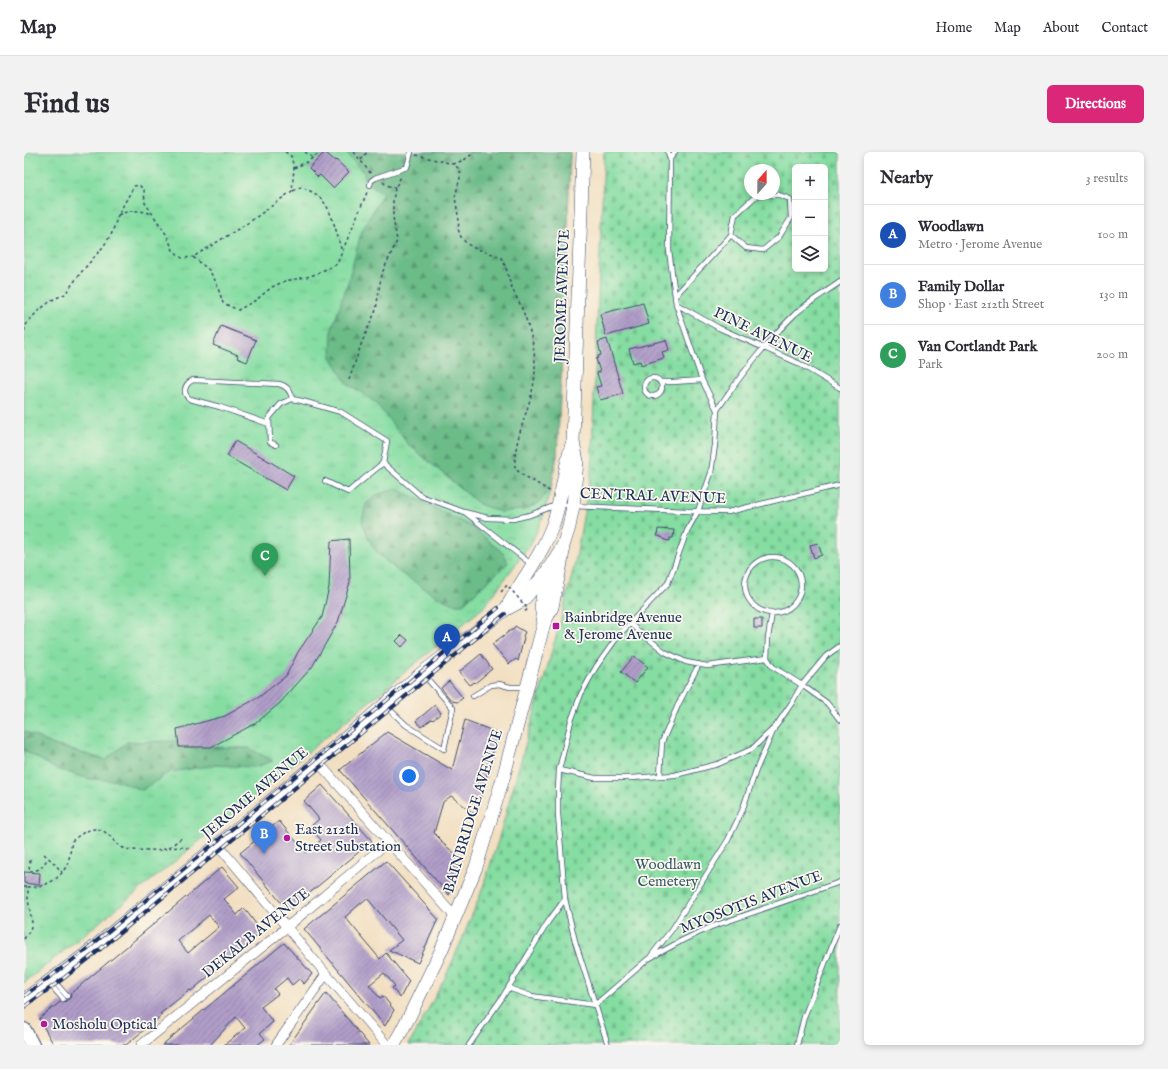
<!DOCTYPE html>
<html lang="en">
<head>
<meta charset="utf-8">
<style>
  body { margin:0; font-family:"IM FELL English",serif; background:#f2f2f3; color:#2b2b33 }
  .controls { position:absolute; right:12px; top:12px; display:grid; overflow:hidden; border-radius:6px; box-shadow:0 2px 6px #0003 }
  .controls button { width:36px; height:36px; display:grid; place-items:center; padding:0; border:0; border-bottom:1px solid #e1e1e2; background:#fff; color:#2b2b33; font:20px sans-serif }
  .compass { position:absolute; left:720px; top:12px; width:36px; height:36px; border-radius:50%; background:#fff; box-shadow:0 2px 6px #0003; rotate:21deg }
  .you { position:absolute; left:385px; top:624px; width:14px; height:14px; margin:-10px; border:3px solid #fff; border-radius:50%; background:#1a73e8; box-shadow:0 0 0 6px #1a73e833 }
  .badge { display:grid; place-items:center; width:26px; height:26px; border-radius:50%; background:#db2777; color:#fff; font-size:13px; font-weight:700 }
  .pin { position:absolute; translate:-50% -33px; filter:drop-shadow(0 1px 2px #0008) }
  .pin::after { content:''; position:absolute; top:21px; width:14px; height:12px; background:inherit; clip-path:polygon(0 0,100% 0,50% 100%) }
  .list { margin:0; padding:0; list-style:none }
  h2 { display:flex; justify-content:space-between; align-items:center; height:52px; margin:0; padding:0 16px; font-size:17px }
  h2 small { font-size:13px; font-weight:400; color:#7c7c81 }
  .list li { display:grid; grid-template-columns:26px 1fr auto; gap:12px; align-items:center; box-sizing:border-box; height:60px; padding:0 16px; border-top:1px solid #e1e1e2 }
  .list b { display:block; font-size:15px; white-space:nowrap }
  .list p { margin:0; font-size:13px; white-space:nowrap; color:#7c7c81 }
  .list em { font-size:13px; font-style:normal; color:#7c7c81 }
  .icon { flex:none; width:22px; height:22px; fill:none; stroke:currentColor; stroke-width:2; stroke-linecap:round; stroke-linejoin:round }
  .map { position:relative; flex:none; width:816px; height:893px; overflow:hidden; border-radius:6px }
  header { display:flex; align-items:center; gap:24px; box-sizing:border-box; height:56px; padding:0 20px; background:#fff; border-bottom:1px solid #e1e1e2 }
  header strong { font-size:19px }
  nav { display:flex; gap:22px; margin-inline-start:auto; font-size:14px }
  .intro { display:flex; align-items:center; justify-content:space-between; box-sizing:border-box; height:96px; padding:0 24px }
  h1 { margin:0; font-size:28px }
  .button { padding:10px 18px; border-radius:6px; background:#db2777; color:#fff; font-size:14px; font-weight:700 }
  main { display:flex; gap:24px; padding:0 24px }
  aside { flex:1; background:#fff; border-radius:6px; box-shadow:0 2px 6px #0003 }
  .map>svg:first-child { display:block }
  .grass { fill:url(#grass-tufts); stroke:#508680 }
  .forest { fill:url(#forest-firs); stroke:#447673 }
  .cemetery { fill:url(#cemetery-stones); stroke:#508680; fill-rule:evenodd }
  .building { fill:url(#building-hatch); fill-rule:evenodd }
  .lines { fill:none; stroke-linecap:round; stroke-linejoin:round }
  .service-casing { stroke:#3b496d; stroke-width:6 }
  .minor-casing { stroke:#3b496d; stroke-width:10 }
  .secondary-casing { stroke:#3b496d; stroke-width:14 }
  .primary-casing { stroke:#3b496d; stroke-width:16 }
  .path { stroke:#3b496d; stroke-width:1.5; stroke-dasharray:3 3; stroke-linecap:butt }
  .service { stroke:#fff; stroke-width:4.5 }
  .minor { stroke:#fff; stroke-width:9 }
  .secondary { stroke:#fff; stroke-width:13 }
  .primary { stroke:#fff; stroke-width:14 }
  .rail-casing { stroke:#1b2f5e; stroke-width:4 }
  .rail { stroke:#fbf7ec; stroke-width:2.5; stroke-dasharray:8; stroke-linecap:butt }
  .path-bridge { stroke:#3b496d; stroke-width:1.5; stroke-dasharray:3 3; stroke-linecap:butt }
  .poi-dot { fill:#b5179e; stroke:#fbf7ec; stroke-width:1.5 }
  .labels { text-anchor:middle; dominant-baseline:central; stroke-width:3.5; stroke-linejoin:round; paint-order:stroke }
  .street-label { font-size:15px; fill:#1b2f5e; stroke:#fbf7ec }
  .poi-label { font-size:15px; fill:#1b2f5e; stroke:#fbf7ec; text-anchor:start }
  .park-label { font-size:15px; fill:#365a6f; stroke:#fbf7ec }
</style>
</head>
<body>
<header>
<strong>Map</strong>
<nav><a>Home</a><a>Map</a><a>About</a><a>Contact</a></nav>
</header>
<div class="intro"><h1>Find us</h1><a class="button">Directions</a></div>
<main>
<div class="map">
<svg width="816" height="893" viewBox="0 0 816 893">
  <defs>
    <pattern id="grass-tufts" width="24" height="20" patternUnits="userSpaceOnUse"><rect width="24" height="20" fill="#85dda2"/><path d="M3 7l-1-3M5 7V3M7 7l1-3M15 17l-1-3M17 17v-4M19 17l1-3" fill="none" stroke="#72be8e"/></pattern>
    <pattern id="forest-firs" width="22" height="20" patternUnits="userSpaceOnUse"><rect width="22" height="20" fill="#6cbc88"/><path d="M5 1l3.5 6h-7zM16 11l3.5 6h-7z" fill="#589972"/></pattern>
    <pattern id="cemetery-stones" width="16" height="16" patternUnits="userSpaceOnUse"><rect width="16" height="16" fill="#85dda2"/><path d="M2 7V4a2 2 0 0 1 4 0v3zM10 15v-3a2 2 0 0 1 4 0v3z" fill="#72be8e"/></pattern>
    <pattern id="building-hatch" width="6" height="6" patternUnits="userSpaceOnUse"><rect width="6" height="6" fill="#b09dc8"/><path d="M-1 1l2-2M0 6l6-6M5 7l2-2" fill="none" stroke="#8e80a6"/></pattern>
  </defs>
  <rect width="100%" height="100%" fill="#fbf7ec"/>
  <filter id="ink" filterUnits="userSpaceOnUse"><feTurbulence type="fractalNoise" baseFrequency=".025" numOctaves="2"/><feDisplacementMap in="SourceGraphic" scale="8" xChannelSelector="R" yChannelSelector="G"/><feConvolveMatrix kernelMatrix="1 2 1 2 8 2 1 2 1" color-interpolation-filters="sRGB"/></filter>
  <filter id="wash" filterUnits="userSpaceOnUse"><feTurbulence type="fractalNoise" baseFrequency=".012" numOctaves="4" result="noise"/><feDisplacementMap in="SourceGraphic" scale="16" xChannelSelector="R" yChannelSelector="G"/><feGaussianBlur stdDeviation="0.9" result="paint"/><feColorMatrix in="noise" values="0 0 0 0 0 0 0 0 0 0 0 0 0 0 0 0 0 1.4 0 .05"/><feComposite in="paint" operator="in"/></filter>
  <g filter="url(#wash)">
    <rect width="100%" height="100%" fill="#f2dfc1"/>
    <!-- grass -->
    <path class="grass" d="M0,0H546L543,106L533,304L527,335L519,365L512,381L506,393L460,455L155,706L0,831Z"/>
    <!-- forest -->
    <path class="forest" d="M321,0H546L543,106L533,304L527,335L515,351L500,358L476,360L455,352L384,292L351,250L323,231L307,205L308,177L325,127L337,81L359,41L342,30L340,21Z
      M372,336L448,375L479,401L484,411L439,452H430L414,445L375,420L354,402L345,388L338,369L342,352L353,343Z
      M0,579L30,593L82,608L103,590L154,589L187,595L225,596L249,609L230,615L193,613L146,620L118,638L95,629L66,627L32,617L0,598Z"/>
    <!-- cemetery -->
    <path class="cemetery" d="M580,0H816V893H385L421,826L437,790L457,741L474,689L537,467L551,411L567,321ZM771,15H801V117H771ZM726,18H750V42H726Z"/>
    <g id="blocks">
      <!-- building -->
      <path class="building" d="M301,0L311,9L312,8L325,20L309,36L296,23L294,25L285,16Z
        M619,151L625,172L582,184L576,162Z
        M197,174L232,188L223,210L213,206L214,203L189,193Z
        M583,187L599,242L576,248L572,235L577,234L573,221L576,220L572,207L574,206V204L577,203L574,190Z
        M642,188L645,198L638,200L640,206L617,213L616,209L609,211L605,197Z
        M211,289L270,324L262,338L203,304Z
        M634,377L650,378L649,386H646V389L641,388L638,385H636V384H633Z
        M325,387L326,430L314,470L288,515L256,551L232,571L187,595H155L153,577L201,564L235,545L262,524L274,500L298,465L305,435L307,389Z
        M794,391L798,403L790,406L786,393Z
        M730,467H738V476H730Z
        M491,474L501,480L499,484L500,486L494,509L492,507L485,512L468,492L487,478H489Z
        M378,483L384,488L378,495L372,489Z
        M457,502L468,517L451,531L450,530L446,533L435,520Z
        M610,504L624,515L611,531L597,520Z
        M425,529L439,546L433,550L428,549L417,536Z
        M411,553L417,561L409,568L408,567L397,575L392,569Z
        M441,568L474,581L452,663L427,644L419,650L410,681L418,689L417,690L438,707L437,710L432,711L434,717L425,743L316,618L363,580L428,618Z
        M298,633L348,689L264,759L216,701L255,669L282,701L297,688L286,675L295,667L280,649Z
        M362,709L414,767L394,811L365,798L378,788L343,746L321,765L356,807L362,801L385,829L376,846L368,836L371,834L360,821L345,833L356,846L359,844L370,858L361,874L280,777Z
        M198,715L215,735L200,747L213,763L220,756L238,780L167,839L166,838L153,848L136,862L138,863L102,893H30L15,867L36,850L40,851L43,848L45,847L47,845L46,842ZM185,763L195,775L164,801L154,789Z
        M0,720L16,721L15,733L0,731Z
        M260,791L288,822L280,832L275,827L268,833L263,826L250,837L254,842L237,855L249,870L236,881L241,887L233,893H200L221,876L212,865L186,893H138Z
        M302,841L327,871L345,893H265Z"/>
    </g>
  </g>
  <g filter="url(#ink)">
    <use href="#blocks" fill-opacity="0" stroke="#3b496d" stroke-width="1"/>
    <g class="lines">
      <defs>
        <path id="service" d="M646,7L651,0
          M346,33L347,29L351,26L383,15L387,0
          M651,144L707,83L711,63L733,43H755L766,47L767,66L755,85L739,98L722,96L707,83
          M652,152L695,176L774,211L816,236
          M620 235a9 9 0 1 1 18 0a9 9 0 1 1-18 0Z
          M636,230H649L678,228
          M693,258C716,224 741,191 771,162C783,151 802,140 816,130
          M245,272L196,255L166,247C158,242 160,232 169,228L255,232C263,234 267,239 268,247
          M252,293L246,290L245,266L257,252L268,247L278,249L317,260L363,289L359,311L397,344L440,360L464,366L489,367L506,363L535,352L549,354L663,359L704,360L816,333
          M301,329L324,340L359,311
          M442,361L507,412
          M721 433a28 28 0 1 1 56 0a28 28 0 1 1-56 0Z
          M748,461L744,486L743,506L749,515L778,533L803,551L816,568
          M606,472L641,500L662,510L683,514L743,506
          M449,544L467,533L475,532L486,535H501
          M361,553L382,573L420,597L429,556L399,522
          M535,618L571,626H607L651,623L694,612L728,597L752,574L767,552L778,533L802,504L816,494
          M636,624L638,590L654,553L675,512
          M541,747L551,789L584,893
          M627,804L649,776L704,688L718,659L732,618L750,577
          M29,828L43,844
          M25,831L39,847
          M484,836L507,844L571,853L624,807L659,788L687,775L816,730
          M445,893L478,846L524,770L541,747L534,662V639L535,618L547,569L557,542L572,515L594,484L644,431L663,379L674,359L687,321L691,293L693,258L678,228L652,152L645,98L646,7L644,0
          M773,893L780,865L816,773"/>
        <path id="minor" d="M294,610L431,765
          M194,693L302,822L363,893
          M117,893L263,775L364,690
          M252,893L302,822"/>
        <path id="secondary" d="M482,457C497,429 518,403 529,372C538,346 540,318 548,292
          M520,471L517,455L522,422
          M0,848L61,803L294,610L398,521L482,457L499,448L522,421L539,394L545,375L549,354L553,309L549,290L559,0
          M370,893L385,865L417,799L452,715L480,623L520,471L528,455L537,411L539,399"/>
        <path id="primary" d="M0,878L8,893"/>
      </defs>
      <!-- service casing -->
      <use href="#service" class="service-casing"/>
      <!-- minor casing -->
      <use href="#minor" class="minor-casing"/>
      <!-- secondary casing -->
      <use href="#secondary" class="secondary-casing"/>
      <!-- primary casing -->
      <use href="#primary" class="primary-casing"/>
      <!-- path -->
      <path class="path" d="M261,0L267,4L270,16L268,39L227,69L169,105L185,118L192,130L199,151L214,158L232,148L248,135L261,129L287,124L313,112L344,38
        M281,0L289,6
        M330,0L347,22
        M392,3L429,12L434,16L437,22L431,45L435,69L434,77L437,85L443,92L450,96L466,101L478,106C483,116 484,126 488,136C490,141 493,146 496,152C507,177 515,208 509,235C504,261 489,290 491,316L496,321L527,340
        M337,8L343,0
        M429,12L440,8L451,0
        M270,16L283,10L297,0
        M359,30L362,33L371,36
        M269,39L277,35C285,38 294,42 299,49C308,59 314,86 318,100
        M94,63C108,57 114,58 129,62
        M0,179L3,171L14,159L28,148L41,142L59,118L79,95L88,81L94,63L110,34L115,33L120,38L121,51L142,82L149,98L158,106L169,105
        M325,228L338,190L352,158L356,131L359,119L373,89L369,65V50L371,36L378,23
        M144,696L157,695L168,697
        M20,702L30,711L38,720
        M6,708L5,719C17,719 18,715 24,706
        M0,735H4
        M0,787L6,778L8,771L4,747V735C23,736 40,725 45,707C46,701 47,695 48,689C54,684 64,676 73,677C82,678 87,686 93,692C102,700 114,698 125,698C129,698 134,699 138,698C146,696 153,689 159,685"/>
      <!-- service -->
      <use href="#service" class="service"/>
      <!-- minor -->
      <use href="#minor" class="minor"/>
      <!-- secondary -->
      <use href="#secondary" class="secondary"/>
      <!-- primary -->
      <use href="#primary" class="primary"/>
      <defs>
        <path id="rail" d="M0,844L58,801L474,456
          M0,855L36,829L63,808L481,462"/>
      </defs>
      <!-- rail casing -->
      <use href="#rail" class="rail-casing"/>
      <!-- rail -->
      <use href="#rail" class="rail"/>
      <!-- path-bridge -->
      <path class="path-bridge" d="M477,440L483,433L504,457L500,460"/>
    </g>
  </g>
  <!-- markers -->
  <g class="poi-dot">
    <rect x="528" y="470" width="8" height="8" rx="2"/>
    <circle cx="263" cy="686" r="4"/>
    <circle cx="20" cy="872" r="4"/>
  </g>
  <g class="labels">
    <!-- street labels -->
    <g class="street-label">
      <text transform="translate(538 144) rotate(-88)">JEROME AVENUE</text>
      <text transform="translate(739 183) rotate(26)">PINE AVENUE</text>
      <text transform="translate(629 344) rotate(2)">CENTRAL AVENUE</text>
      <text transform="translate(231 641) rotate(-40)">JEROME AVENUE</text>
      <text transform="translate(449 659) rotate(-73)">BAINBRIDGE AVENUE</text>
      <text transform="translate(727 750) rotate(-21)">MYOSOTIS AVENUE</text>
      <text transform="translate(232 781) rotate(-39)">DEKALB AVENUE</text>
    </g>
    <!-- poi labels -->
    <g class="poi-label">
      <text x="540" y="465">Bainbridge Avenue<tspan x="540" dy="17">&amp; Jerome Avenue</tspan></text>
      <text x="271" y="677">East 212th<tspan x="271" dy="17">Street Substation</tspan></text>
      <text x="28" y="872">Mosholu Optical</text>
    </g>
    <!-- park labels -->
    <g class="park-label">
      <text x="644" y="712">Woodlawn<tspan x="644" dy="17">Cemetery</tspan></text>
    </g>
  </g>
</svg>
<div class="controls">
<button>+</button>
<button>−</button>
<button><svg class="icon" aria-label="layers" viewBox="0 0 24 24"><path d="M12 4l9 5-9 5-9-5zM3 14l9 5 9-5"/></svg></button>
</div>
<svg class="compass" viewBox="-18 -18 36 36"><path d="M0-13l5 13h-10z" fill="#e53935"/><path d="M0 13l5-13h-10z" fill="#7c7c81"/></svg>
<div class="you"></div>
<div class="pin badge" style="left:423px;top:505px;background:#1a4fb4">A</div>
<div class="pin badge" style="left:240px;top:702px;background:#3f7fe0">B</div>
<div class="pin badge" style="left:241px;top:424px;background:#2e9e5b">C</div>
</div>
<aside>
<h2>Nearby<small>3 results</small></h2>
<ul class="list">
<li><span class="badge" style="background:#1a4fb4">A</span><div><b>Woodlawn</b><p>Metro · Jerome Avenue</p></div><em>100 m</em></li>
<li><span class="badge" style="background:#3f7fe0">B</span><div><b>Family Dollar</b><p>Shop · East 212th Street</p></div><em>130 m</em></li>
<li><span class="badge" style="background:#2e9e5b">C</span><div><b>Van Cortlandt Park</b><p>Park</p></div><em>200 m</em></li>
</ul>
</aside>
</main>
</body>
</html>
